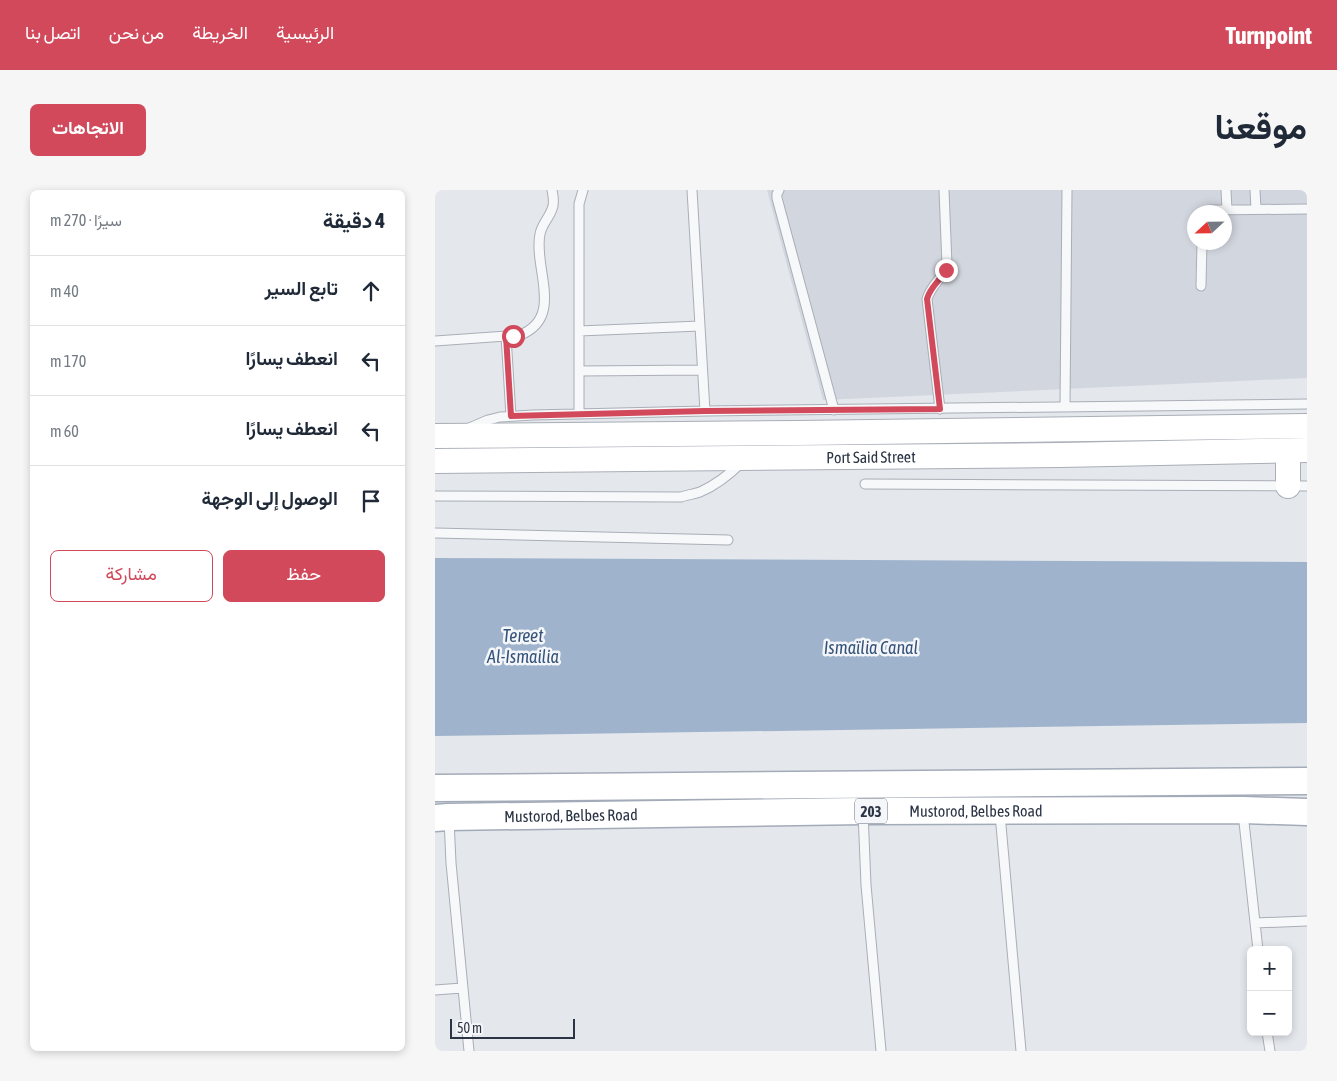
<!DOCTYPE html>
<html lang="ar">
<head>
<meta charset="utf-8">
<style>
  body { margin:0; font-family:"Asap Condensed",Vazirmatn,sans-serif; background:#f6f6f7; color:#1f2937; direction:rtl }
  .controls { position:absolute; right:15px; bottom:15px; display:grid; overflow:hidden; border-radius:8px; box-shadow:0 2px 8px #0003 }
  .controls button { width:45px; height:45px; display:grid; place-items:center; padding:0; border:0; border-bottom:1px solid #e0e1e3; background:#fff; color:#1f2937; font:25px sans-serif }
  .compass { position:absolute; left:752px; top:15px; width:45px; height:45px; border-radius:50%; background:#fff; box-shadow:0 2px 8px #0003; rotate:248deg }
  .scale { position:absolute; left:15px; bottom:12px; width:125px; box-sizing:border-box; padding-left:5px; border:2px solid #2b3445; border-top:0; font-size:14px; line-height:18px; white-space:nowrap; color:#2b3445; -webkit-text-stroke:4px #f4f6f9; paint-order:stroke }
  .stop { position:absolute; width:15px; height:15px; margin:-11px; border:4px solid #d1495b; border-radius:50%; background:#fff }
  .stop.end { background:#d1495b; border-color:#fff; box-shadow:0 1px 5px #0008 }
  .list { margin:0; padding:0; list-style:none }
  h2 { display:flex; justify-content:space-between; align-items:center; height:65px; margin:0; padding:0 20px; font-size:21px }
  h2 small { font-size:16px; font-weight:400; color:#747a83 }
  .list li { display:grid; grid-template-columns:32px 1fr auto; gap:15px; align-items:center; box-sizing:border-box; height:70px; padding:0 20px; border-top:1px solid #e0e1e3 }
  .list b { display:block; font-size:19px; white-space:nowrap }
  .list em { font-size:16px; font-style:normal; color:#747a83 }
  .actions { display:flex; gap:10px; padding:15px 20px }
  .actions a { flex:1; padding:11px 0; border:1px solid #d1495b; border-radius:8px; text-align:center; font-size:18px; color:#d1495b }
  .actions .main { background:#d1495b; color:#fff }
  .icon { flex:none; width:28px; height:28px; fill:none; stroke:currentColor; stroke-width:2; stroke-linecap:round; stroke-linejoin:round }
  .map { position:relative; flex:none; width:872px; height:861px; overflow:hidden; direction:ltr; border-radius:8px }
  header { display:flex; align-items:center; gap:30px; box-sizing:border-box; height:70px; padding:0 25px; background:#d1495b; color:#fff }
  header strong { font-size:24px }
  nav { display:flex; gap:28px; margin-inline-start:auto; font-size:18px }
  .intro { display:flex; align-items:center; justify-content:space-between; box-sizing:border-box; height:120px; padding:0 30px }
  h1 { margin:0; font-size:35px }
  .button { padding:12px 22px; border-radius:8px; background:#d1495b; color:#fff; font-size:18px; font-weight:700 }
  main { display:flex; gap:30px; padding:0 30px }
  aside { flex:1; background:#fff; border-radius:8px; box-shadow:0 2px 8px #0003 }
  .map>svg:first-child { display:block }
  .built { fill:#d2d6de; fill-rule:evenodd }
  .water { fill:#9fb4cc }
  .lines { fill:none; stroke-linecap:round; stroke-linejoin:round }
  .service-casing { stroke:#a9aeb7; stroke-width:11 }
  .secondary-casing { stroke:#a9aeb7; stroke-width:26 }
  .primary-casing { stroke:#a3abb8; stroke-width:29 }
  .service { stroke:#f7f8fa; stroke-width:9 }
  .secondary { stroke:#fff; stroke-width:24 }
  .primary { stroke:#fff; stroke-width:26 }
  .route { stroke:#d1495b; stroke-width:6 }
  .labels { text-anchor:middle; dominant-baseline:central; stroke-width:5; stroke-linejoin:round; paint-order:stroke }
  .shield { fill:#f4f6f9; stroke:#676e7b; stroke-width:1 }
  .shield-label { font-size:15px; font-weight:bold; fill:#2b3445 }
  .street-label { font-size:16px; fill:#2b3445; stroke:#f4f6f9 }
  .water-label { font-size:18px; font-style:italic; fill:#34527a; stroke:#f4f6f9 }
</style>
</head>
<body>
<header>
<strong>Turnpoint</strong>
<nav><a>الرئيسية</a><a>الخريطة</a><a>من نحن</a><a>اتصل بنا</a></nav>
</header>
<div class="intro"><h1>موقعنا</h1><a class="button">الاتجاهات</a></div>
<main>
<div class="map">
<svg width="872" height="861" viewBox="0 0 872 861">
  <rect width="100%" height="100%" fill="#e4e7ec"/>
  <!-- built -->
  <path class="built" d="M332,0H872V188L388,210ZM759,22H789V52H759Z"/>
  <!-- water -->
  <path class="water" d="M0,368L872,372V533L0,546Z"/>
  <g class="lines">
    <defs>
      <path id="service" d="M257,0L270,221
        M344,0L342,4V8L399,220
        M791,0L792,20
        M820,0L821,19
        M771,22L775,20L872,19
        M766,96L767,52
        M144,141L265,136
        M71,146L76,226
        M0,151L85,145C130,127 98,78 105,44C107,34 114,28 117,19C120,13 118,6 117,0
        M144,181L267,180
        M630,217L632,0
        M505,219L492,109C496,95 508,88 512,75L509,0
        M144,224V14L148,0
        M32,239L53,230L65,227L98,225L270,221L872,214
        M430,294L872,296
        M0,306L246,307C252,305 259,304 265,302C281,295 295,284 307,272
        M0,343L293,350
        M428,622L431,695L446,861
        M808,623L823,760
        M565,624L586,861
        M14,629L16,673L34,861
        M820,733L872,731
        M0,800L27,798
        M832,842L835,861"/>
      <g id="secondary">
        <path d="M0,246L363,243L872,236"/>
        <path d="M853,261V296"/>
        <path id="s1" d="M0,271L625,265L872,260"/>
      </g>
      <g id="primary">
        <path d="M0,598L872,591"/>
        <path id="s2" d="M0,628L13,627L428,621L808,620L872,622"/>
      </g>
    </defs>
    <!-- service casing -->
    <use href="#service" class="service-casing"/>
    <!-- secondary casing -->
    <use href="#secondary" class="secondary-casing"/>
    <!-- primary casing -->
    <use href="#primary" class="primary-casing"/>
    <!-- service -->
    <use href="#service" class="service"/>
    <!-- secondary -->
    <use href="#secondary" class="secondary"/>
    <!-- primary -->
    <use href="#primary" class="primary"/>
  </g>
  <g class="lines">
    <!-- route -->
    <path class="route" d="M78,146H71L76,226L270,221L505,219L492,109C495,97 505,91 511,80"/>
  </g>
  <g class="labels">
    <!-- shield labels -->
    <rect class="shield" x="420" y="608.5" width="32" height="25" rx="4"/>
    <g class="shield-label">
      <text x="436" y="621">203</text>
    </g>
    <!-- street labels -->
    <g class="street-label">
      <text stroke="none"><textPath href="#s1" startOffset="436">Port Said Street</textPath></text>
      <text stroke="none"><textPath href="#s2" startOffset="541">Mustorod, Belbes Road</textPath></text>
      <text stroke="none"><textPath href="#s2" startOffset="136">Mustorod, Belbes Road</textPath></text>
    </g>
    <!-- water labels -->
    <g class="water-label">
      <text x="88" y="445">Tereet<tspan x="88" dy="21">Al-Ismailia</tspan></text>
      <text x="436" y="457">Ismaïlia Canal</text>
    </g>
  </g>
</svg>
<div class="controls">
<button>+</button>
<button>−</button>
</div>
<svg class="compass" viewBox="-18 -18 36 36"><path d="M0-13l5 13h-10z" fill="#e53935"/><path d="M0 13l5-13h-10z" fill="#747a83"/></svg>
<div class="scale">50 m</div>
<div class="stop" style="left:78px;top:146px"></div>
<div class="stop end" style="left:511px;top:80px"></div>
</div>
<aside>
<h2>4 دقيقة<small>سيرًا · 270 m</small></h2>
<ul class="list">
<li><svg class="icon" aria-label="ahead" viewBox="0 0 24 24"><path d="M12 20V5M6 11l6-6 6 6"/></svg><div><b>تابع السير</b></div><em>40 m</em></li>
<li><svg class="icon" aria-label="left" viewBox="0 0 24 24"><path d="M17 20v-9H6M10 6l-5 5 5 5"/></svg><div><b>انعطف يسارًا</b></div><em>170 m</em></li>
<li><svg class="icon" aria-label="left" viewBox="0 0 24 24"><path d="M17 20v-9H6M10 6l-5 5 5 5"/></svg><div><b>انعطف يسارًا</b></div><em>60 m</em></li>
<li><svg class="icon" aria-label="arrive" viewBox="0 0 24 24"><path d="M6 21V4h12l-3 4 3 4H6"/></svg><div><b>الوصول إلى الوجهة</b></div></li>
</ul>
<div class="actions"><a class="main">حفظ</a><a>مشاركة</a></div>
</aside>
</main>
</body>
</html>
